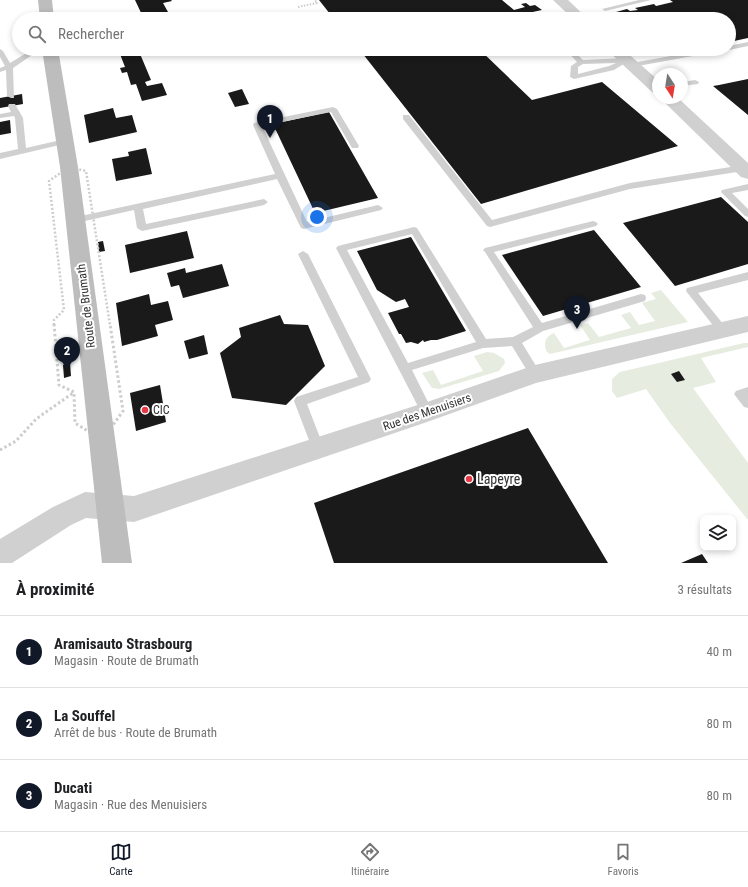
<!DOCTYPE html>
<html lang="fr">
<head>
<meta charset="utf-8">
<style>
  body { margin:0; font-family:"Roboto Condensed",sans-serif; background:#f2f2f2; color:#202124 }
  .controls { position:absolute; right:12px; bottom:12px; display:grid; overflow:hidden; border-radius:8px; box-shadow:0 2px 6px #0003 }
  .controls button { width:36px; height:36px; display:grid; place-items:center; padding:0; border:0; border-bottom:1px solid #e0e0e0; background:#fff; color:#202124; font:20px sans-serif }
  .compass { position:absolute; left:652px; top:68px; width:36px; height:36px; border-radius:50%; background:#fff; box-shadow:0 2px 6px #0003; rotate:168deg }
  .you { position:absolute; left:317px; top:217px; width:14px; height:14px; margin:-10px; border:3px solid #fff; border-radius:50%; background:#1a73e8; box-shadow:0 0 0 6px #1a73e833 }
  .badge { display:grid; place-items:center; width:26px; height:26px; border-radius:50%; background:#111827; color:#fff; font-size:13px; font-weight:700 }
  .pin { position:absolute; translate:-50% -33px; filter:drop-shadow(0 1px 2px #0008) }
  .pin::after { content:''; position:absolute; top:21px; width:14px; height:12px; background:inherit; clip-path:polygon(0 0,100% 0,50% 100%) }
  .list { margin:0; padding:0; list-style:none }
  h2 { display:flex; justify-content:space-between; align-items:center; height:52px; margin:0; padding:0 16px; font-size:17px }
  h2 small { font-size:13px; font-weight:400; color:#757577 }
  .list li { display:grid; grid-template-columns:26px 1fr auto; gap:12px; align-items:center; box-sizing:border-box; height:72px; padding:0 16px; border-top:1px solid #e0e0e0 }
  .list b { display:block; font-size:15px; white-space:nowrap }
  .list p { margin:0; font-size:13px; white-space:nowrap; color:#757577 }
  .list em { font-size:13px; font-style:normal; color:#757577 }
  .icon { flex:none; width:22px; height:22px; fill:none; stroke:currentColor; stroke-width:2; stroke-linecap:round; stroke-linejoin:round }
  .map { position:relative; flex:none; width:748px; height:563px; overflow:hidden }
  .search { position:absolute; background:#fff; box-shadow:0 2px 6px #0003; left:12px; right:12px; top:12px; height:44px; display:flex; align-items:center; gap:10px; box-sizing:border-box; padding:0 14px; border-radius:22px; color:#757577; font-size:15px }
  .sheet { height:268px; background:#fff }
  nav { display:flex; justify-content:space-around; align-items:center; box-sizing:border-box; height:56px; border-top:1px solid #e0e0e0; background:#fff; font-size:11px; color:#757577 }
  nav a { display:grid; justify-items:center; gap:2px }
  nav .on { color:#111827 }
  .map>svg:first-child { display:block }
  .green { fill:#e6ecdf }
  .building { fill:#1a1a1a }
  .lines { fill:none; stroke-linecap:round; stroke-linejoin:round }
  .path-far2 { stroke:#cdcdcd; stroke-width:2; stroke-dasharray:1.5 1.5; stroke-linecap:butt }
  .path-far1 { stroke:#cdcdcd; stroke-width:2.5; stroke-dasharray:2 2; stroke-linecap:butt }
  .path { stroke:#cdcdcd; stroke-width:3; stroke-dasharray:2.5 2.5; stroke-linecap:butt }
  .service { fill:#d0d0d0; fill-rule:evenodd }
  .minor { fill:#d0d0d0; fill-rule:evenodd }
  .tertiary { fill:#d0d0d0; fill-rule:evenodd }
  .secondary { fill:#bdbdbd; fill-rule:evenodd }
  .poi-dot { fill:#e63946; stroke:#fff; stroke-width:1.5 }
  .labels { text-anchor:middle; dominant-baseline:central; stroke-width:4; stroke-linejoin:round; paint-order:stroke }
  .street-label { font-size:12px; fill:#333; stroke:#fff }
  .poi-label { font-size:12px; fill:#333; stroke:#fff; text-anchor:start }
  .near-poi-label { font-size:14px; fill:#333; stroke:#fff; text-anchor:start }
</style>
</head>
<body>
<div class="map">
<svg width="748" height="563" viewBox="0 0 748 563">
  <rect width="100%" height="100%" fill="#fff"/>
  <!-- green -->
  <path class="green" d="M661,290L688,322L550,354L547,352C543,344 545,337 554,333L564,348L590,340L580,325L588,323L599,337L631,328L621,315L630,312L639,325L655,321L642,303L656,299L651,293Z
    M744,343H748V347L701,358L716,382L693,388L748,463V520L670,423L646,389L617,398L612,391V379L620,372Z
    M487,352L494,353L504,359L505,363L499,371L439,389L432,388L422,373L433,370L441,385L483,371L474,356Z"/>
  <!-- building -->
  <path class="building" d="M135,0H171L172,1L163,3L168,12L143,17Z
    M319,0H502L514,10L525,7L521,4L526,3L530,6L535,5L542,10L500,19H334Z
    M670,0H748V38L734,41L729,38V19H622L616,14V12L627,9L630,11L638,10L635,8L654,4L656,6L673,2Z
    M73,49H94V50L75,54Z
    M118,49H138L151,80L145,82L147,86L162,83L167,95L142,101L136,84L131,85L127,72L122,73L120,68L125,67Z
    M359,49H479L532,100L602,82L678,146L481,204Z
    M748,79V115L713,86L719,85Z
    M242,89L249,104L235,107L228,93Z
    M22,94L23,104L0,108V98Z
    M113,108L116,118L132,115L137,132L89,143L84,115Z
    M329,112L378,198L315,213L273,124Z
    M10,120L11,133L0,135V122Z
    M146,148L152,174L116,181L112,159L129,156L128,152Z
    M721,197L748,222V264L675,286L623,223Z
    M594,230L641,287L543,316L502,255Z
    M187,231L194,258L130,273L125,245Z
    M411,237L466,331L437,340H431L424,342L423,340L418,344L411,342L406,343L401,334H399L388,313L409,307L405,299L396,302L377,290L357,251Z
    M103,241L105,251L99,252L98,242Z
    M222,264L229,286L183,298L179,285L171,287L167,273L185,268L186,273Z
    M149,294L151,305L168,301L173,320L155,325L158,336L122,346L116,303Z
    M280,315L284,324L308,325L325,366L286,405L232,398L220,353L241,337L239,328Z
    M204,335L208,354L189,359L184,341Z
    M70,363L71,376L64,378L63,365Z
    M679,371L685,380L677,382L671,374Z
    M160,385L166,422L136,431L130,393Z
    M528,428L608,563H334L314,503Z
    M702,554L708,563H681Z"/>
  <g class="lines">
    <!-- path-far2 -->
    <path class="path-far2" d="M298,7L317,3L315,0"/>
    <!-- path-far1 -->
    <path class="path-far1" d="M54,325V320L64,310L49,181L69,167L86,171L110,325"/>
    <!-- path -->
    <path class="path" d="M54,324L59,385L74,392L75,423L102,440L123,411L110,324
      M0,450L16,441L36,419L73,393"/>
    <!-- service -->
    <path class="service" d="M639,0H651L605,11L602,9Z
      M575,12L578,14L577,15L557,19H543L546,17Z
      M748,42V46L729,50L726,49H729V46Z
      M0,49L3,51L10,63L33,49H41L13,68L14,98H11L7,96L6,70L0,72V68L5,66L0,57Z
      M565,49H572L583,60L626,58L630,60L614,70L574,79L570,77L571,66L577,62ZM616,63L609,66L578,74V67L583,64Z
      M709,49H724L721,51L632,67L628,65L632,63Z
      M695,80L699,82L698,84L682,86V82Z
      M9,104H15L23,118L26,148L65,139L69,141L68,143L0,159V153L18,149L15,118L14,116L0,118V114L11,112L8,106Z
      M333,107L337,109L359,146L358,148H352L331,112L262,126L307,222L378,205L383,208L381,210L304,229L301,228L277,179L143,209L146,224L264,199L268,202L264,205L142,231L137,228L134,210L76,223L71,220L76,217L275,174L253,125L254,123Z
      M403,115H409L492,220L630,183L743,165L747,168L743,171L630,189L490,227L487,226L403,119Z
      M748,184V190L732,193L748,209V217L745,216L721,192L722,190Z
      M593,221L596,222L598,224L596,226L494,252L542,323L641,294L645,295L646,298L645,301L543,331L522,343L541,374L539,377L535,379L531,377L512,346L483,348L412,370L433,412L431,416L427,417L423,416L336,248L338,246L414,227L417,228L486,339L513,337L533,327L485,252L483,250L485,248ZM412,234L476,342L408,363L347,250Z
      M303,251L308,254L371,379L369,382L307,404L324,448L322,452L318,454L314,452L312,448L294,401L296,397L358,377L298,254Z
      M748,272V280L698,293L728,330L727,333L723,334L719,333L686,291L687,288L691,287Z
      M748,387V408L744,407L734,394L736,391Z"/>
    <!-- minor -->
    <path class="minor" d="M748,316V332L536,383L427,422L134,522L86,518L71,525L12,563H0V539L53,507L85,492L134,496L427,402L535,365Z"/>
    <!-- tertiary -->
    <path class="tertiary" d="M553,0H568L588,19H573Z
      M606,49H623L658,80V94L652,92Z
      M660,98H678L748,163V179L741,177Z"/>
    <!-- secondary -->
    <path class="secondary" d="M38,0H52L54,19H40Z
      M42,49H58L78,167L132,563H102L60,167Z"/>
  </g>
  <!-- markers -->
  <g class="poi-dot">
    <circle cx="145" cy="410" r="4"/>
    <circle cx="469" cy="479" r="4"/>
  </g>
  <g class="labels">
    <!-- street labels -->
    <g class="street-label">
      <text transform="translate(86 306) rotate(-97)">Route de Brumath</text>
      <text transform="translate(427 412) rotate(-19)">Rue des Menuisiers</text>
    </g>
    <!-- poi labels -->
    <g class="poi-label">
      <text x="153" y="410">CIC</text>
    </g>
    <!-- near-poi labels -->
    <g class="near-poi-label">
      <text x="477" y="479">Lapeyre</text>
    </g>
  </g>
</svg>
<div class="controls">
<button><svg class="icon" aria-label="layers" viewBox="0 0 24 24"><path d="M12 4l9 5-9 5-9-5zM3 14l9 5 9-5"/></svg></button>
</div>
<svg class="compass" viewBox="-18 -18 36 36"><path d="M0-13l5 13h-10z" fill="#e53935"/><path d="M0 13l5-13h-10z" fill="#757577"/></svg>
<div class="you"></div>
<div class="pin badge" style="left:270px;top:138px">1</div>
<div class="pin badge" style="left:67px;top:370px">2</div>
<div class="pin badge" style="left:577px;top:329px">3</div>
<div class="search"><svg class="icon" aria-label="search" viewBox="0 0 24 24"><circle cx="10" cy="10" r="6"/><path d="M15 15l6 6"/></svg>Rechercher</div>
</div>
<section class="sheet">
<h2>À proximité<small>3 résultats</small></h2>
<ul class="list">
<li><span class="badge">1</span><div><b>Aramisauto Strasbourg</b><p>Magasin · Route de Brumath</p></div><em>40 m</em></li>
<li><span class="badge">2</span><div><b>La Souffel</b><p>Arrêt de bus · Route de Brumath</p></div><em>80 m</em></li>
<li><span class="badge">3</span><div><b>Ducati</b><p>Magasin · Rue des Menuisiers</p></div><em>80 m</em></li>
</ul>
</section>
<nav>
<a class="on"><svg class="icon" aria-label="map" viewBox="0 0 24 24"><path d="M3 6l6-2 6 2 6-2v14l-6 2-6-2-6 2zM9 4v14M15 6v14"/></svg>Carte</a>
<a><svg class="icon" aria-label="directions" viewBox="0 0 24 24"><path d="M12 3l9 9-9 9-9-9zM9 14v-3h6M13 9l2 2-2 2"/></svg>Itinéraire</a>
<a><svg class="icon" aria-label="saved" viewBox="0 0 24 24"><path d="M7 4h10v16l-5-4-5 4z"/></svg>Favoris</a>
</nav>
</body>
</html>
